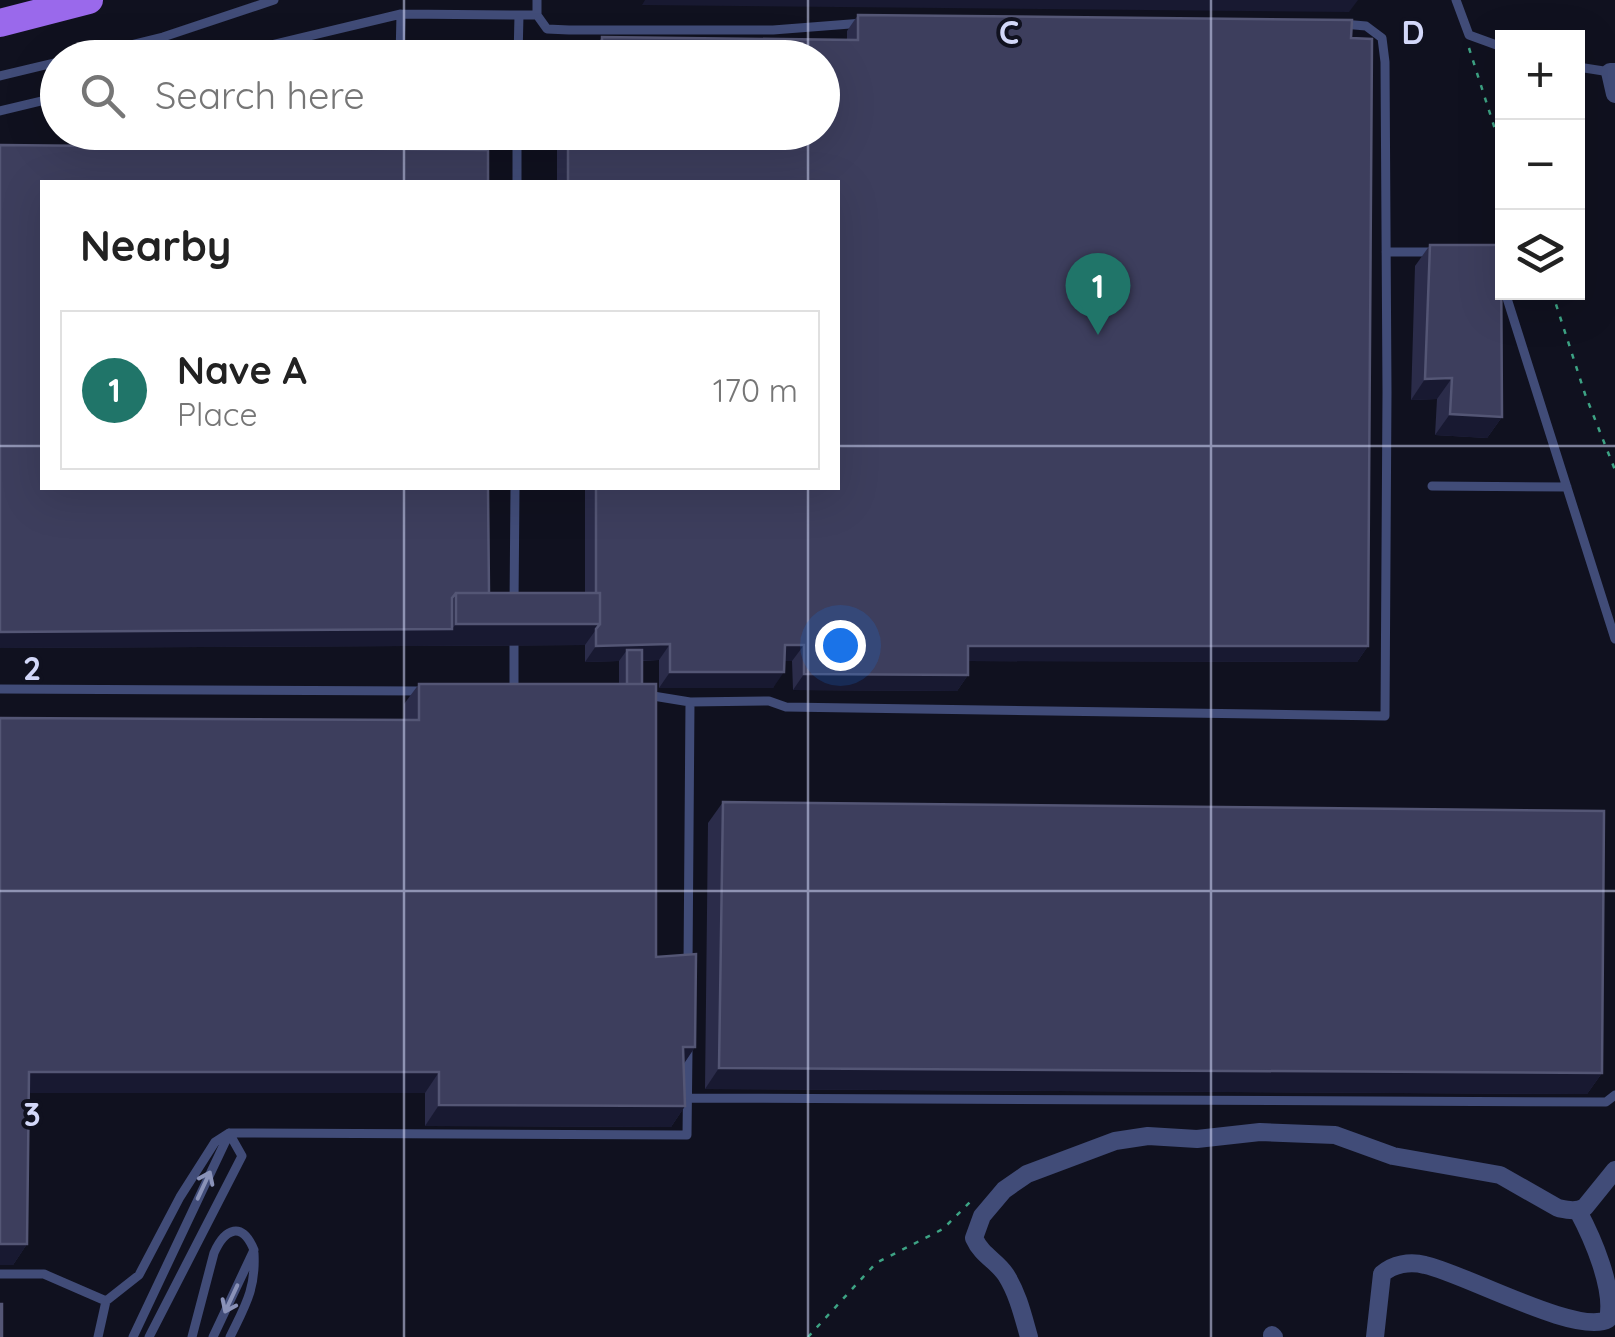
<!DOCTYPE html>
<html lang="en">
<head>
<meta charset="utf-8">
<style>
  body { margin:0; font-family:Quicksand,sans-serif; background:#f2f2f2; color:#222 }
  .controls { position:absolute; right:30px; top:30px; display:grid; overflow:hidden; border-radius:0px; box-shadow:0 10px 40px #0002 }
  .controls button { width:90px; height:90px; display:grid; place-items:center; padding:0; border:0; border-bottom:2px solid #e0e0e0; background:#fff; color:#222; font:50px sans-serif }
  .you { position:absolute; left:840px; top:645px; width:35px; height:35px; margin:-25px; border:8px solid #fff; border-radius:50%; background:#1a73e8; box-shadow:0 0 0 15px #1a73e833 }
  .badge { display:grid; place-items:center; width:65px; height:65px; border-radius:50%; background:#207569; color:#fff; font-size:32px; font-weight:700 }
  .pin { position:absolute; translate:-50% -82px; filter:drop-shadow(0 2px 5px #0008) }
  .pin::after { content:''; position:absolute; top:52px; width:35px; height:30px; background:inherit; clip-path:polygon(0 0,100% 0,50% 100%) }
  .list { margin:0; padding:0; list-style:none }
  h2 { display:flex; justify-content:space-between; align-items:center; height:130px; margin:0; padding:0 40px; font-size:42px }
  h2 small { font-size:32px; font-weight:400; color:#767676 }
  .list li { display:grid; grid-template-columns:65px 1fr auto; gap:30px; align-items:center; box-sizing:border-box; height:160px; margin:0 20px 20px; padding:0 20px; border:2px solid #e0e0e0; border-radius:0px }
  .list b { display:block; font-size:38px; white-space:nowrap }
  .list p { margin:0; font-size:32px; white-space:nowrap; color:#767676 }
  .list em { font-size:32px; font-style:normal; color:#767676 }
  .icon { flex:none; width:55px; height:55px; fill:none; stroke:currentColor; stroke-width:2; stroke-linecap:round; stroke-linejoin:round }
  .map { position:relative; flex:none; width:1615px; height:1337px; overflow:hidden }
  .search { position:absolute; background:#fff; box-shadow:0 10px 40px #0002; left:40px; top:40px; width:800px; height:110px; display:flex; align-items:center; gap:25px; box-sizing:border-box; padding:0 35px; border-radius:55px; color:#767676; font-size:38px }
  .panel { position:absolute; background:#fff; box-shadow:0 10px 40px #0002; left:40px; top:180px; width:800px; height:310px; border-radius:0px }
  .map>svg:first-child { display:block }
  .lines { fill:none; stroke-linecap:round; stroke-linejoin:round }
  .path { stroke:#3da384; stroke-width:2.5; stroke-dasharray:5 8; stroke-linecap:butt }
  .service { stroke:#414c78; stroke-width:9 }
  .minor { stroke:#414c78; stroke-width:18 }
  .primary { stroke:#9a69eb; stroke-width:28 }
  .wall { fill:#2b2c4a }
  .shaded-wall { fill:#181931 }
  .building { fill:#3d3e5d; stroke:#545675; stroke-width:2.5 }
  .oneway { stroke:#8a92b8 }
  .grid { fill:none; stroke:#d3d8f9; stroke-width:2.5; stroke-opacity:0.55 }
  .grid-label { font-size:32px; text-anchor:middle; font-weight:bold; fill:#d3d8f9; stroke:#10111f; stroke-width:8; stroke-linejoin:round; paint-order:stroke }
</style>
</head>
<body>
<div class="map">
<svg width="1615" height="1337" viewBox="0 0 1615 1337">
  <rect width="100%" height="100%" fill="#10111f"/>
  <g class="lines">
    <!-- path -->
    <path class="path" d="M1469,48L1502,151
      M1552,292L1585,394L1615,470
      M808,1337L876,1263L943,1229L973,1199"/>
    <!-- service -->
    <path class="service" d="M537,0V15
      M1456,0L1469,35L1502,47
      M77,58L163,37L274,0
      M217,58L401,14
      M400,58L401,14L519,15
      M518,58L519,15H537L547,29L569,30H773L863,23
      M1578,67L1610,72
      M0,76L58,62
      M0,111L58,97
      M357,143L517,144
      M517,182V132
      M1386,252H1433
      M1505,292L1615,639
      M1432,486L1567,487
      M514,605L515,488
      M0,689L422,691
      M514,693V636
      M647,695L690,702L769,701L786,707L1385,716L1387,392L1385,62L1382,38L1366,26L1343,24
      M688,965L690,702
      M687,1098L1606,1102L1615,1095
      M0,1274H44L106,1301
      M98,1337L106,1301L139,1275L180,1197L215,1142L229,1133L687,1135L688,1050
      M133,1337L228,1136
      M149,1337L242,1156L229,1133
      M192,1337L214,1253C225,1228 242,1221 254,1250L213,1337
      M230,1337C245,1306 256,1289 254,1253"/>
    <!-- minor -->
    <path class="minor" d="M1615,72H1610L1615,94
      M1272,1335L1274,1337
      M1029,1337C1023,1316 1018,1294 1006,1275C996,1260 982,1256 974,1238L982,1216L1004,1190L1027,1174L1115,1141L1148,1136L1197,1139L1260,1132L1335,1135L1393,1156L1500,1175L1558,1208C1568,1210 1576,1212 1585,1207L1615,1170
      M1375,1337L1382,1274C1393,1264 1410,1261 1425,1265C1461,1272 1579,1337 1608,1319C1615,1289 1592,1237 1578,1211"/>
    <!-- primary -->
    <path class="primary" d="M0,23L89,0"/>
  </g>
  <!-- wall -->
  <path class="wall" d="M858,15L1368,646L1357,662L968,661V675L957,691L793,690L792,661H785L773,688H659V660L642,661L656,957L695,1047L684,1063L685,1106L671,1127L425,1126V1093H29L27,1244L13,1265H0V718L404,720V704L419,684H619V661L585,662V645L0,648L42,182L489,593H585V488H838V182H557V132H822V58H591V53L602,37L847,40V31Z
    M1430,245L1502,417L1487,438L1435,435L1437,399L1411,400L1415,266Z
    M723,802L1602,1073L1587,1094L705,1089L708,823Z"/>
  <!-- shaded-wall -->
  <path class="shaded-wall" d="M645,0H1358L1349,12L642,5Z
    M1452,378L1437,399L1411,400L1425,379Z
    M1450,414L1502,417L1487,438L1435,435Z
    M456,624H600L585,645L0,648V632L452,629Z
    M670,644L659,660L627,661V650L619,661L585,662L596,646Z
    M785,645H804L792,661H774Z
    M968,646H1368L1357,662L957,661Z
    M670,672H784L773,688H659Z
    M804,674L968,675L957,691L793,690Z
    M683,1047H695L681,1068Z
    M719,1068L1602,1073L1587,1094L705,1089Z
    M29,1072H439L425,1093H14Z
    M439,1105L685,1106L671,1127L425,1126Z
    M0,1244H27L13,1265H0Z"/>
  <!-- building -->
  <path class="building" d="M858,15L1352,20L1351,38L1372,39L1368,646H968V675L804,674V645H785L784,672H670V644L596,646V629L600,624V593H596V488H838V182H568V132H822V58H602V37L858,40Z
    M0,145L488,150V182H42V488H488L489,593H456L452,598V629L0,632Z
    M1430,245H1501L1502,417L1450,414L1452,378L1425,379Z
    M456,593H600V624H456Z
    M627,650H642V684H627Z
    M419,684H656V957L696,954L695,1047H683L685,1106L439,1105V1072H29L27,1244H0V718L419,720Z
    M723,802L1604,811L1602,1073L719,1068Z
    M0,1304H2V1337H0Z"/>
  <!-- one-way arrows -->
  <defs><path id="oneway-shaft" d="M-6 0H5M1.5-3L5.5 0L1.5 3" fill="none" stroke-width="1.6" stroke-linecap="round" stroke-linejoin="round" transform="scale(2.5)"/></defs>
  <g class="oneway">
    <use href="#oneway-shaft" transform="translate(204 1185) rotate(-65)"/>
    <use href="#oneway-shaft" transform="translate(231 1299) rotate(115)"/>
  </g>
  <!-- grid -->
  <path class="grid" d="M404,0V58M808,0V58M1211,0V1337M404,132V182M808,132V182M0,446H42M838,446H1615M404,488V1337M808,488V1337M0,891H1615"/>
  <g class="grid-label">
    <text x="1009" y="44">C</text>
    <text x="1413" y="44">D</text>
    <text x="32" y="680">2</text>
    <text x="32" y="1126">3</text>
  </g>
</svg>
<div class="controls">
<button>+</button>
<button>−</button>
<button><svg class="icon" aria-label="layers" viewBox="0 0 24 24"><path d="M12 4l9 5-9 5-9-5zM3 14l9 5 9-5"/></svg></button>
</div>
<div class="you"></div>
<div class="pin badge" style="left:1098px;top:335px">1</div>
<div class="search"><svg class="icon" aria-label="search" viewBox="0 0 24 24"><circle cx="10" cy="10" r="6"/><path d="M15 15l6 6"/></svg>Search here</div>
<section class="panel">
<h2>Nearby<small></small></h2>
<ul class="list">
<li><span class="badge">1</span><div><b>Nave A</b><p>Place</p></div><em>170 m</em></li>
</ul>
</section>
</div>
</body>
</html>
